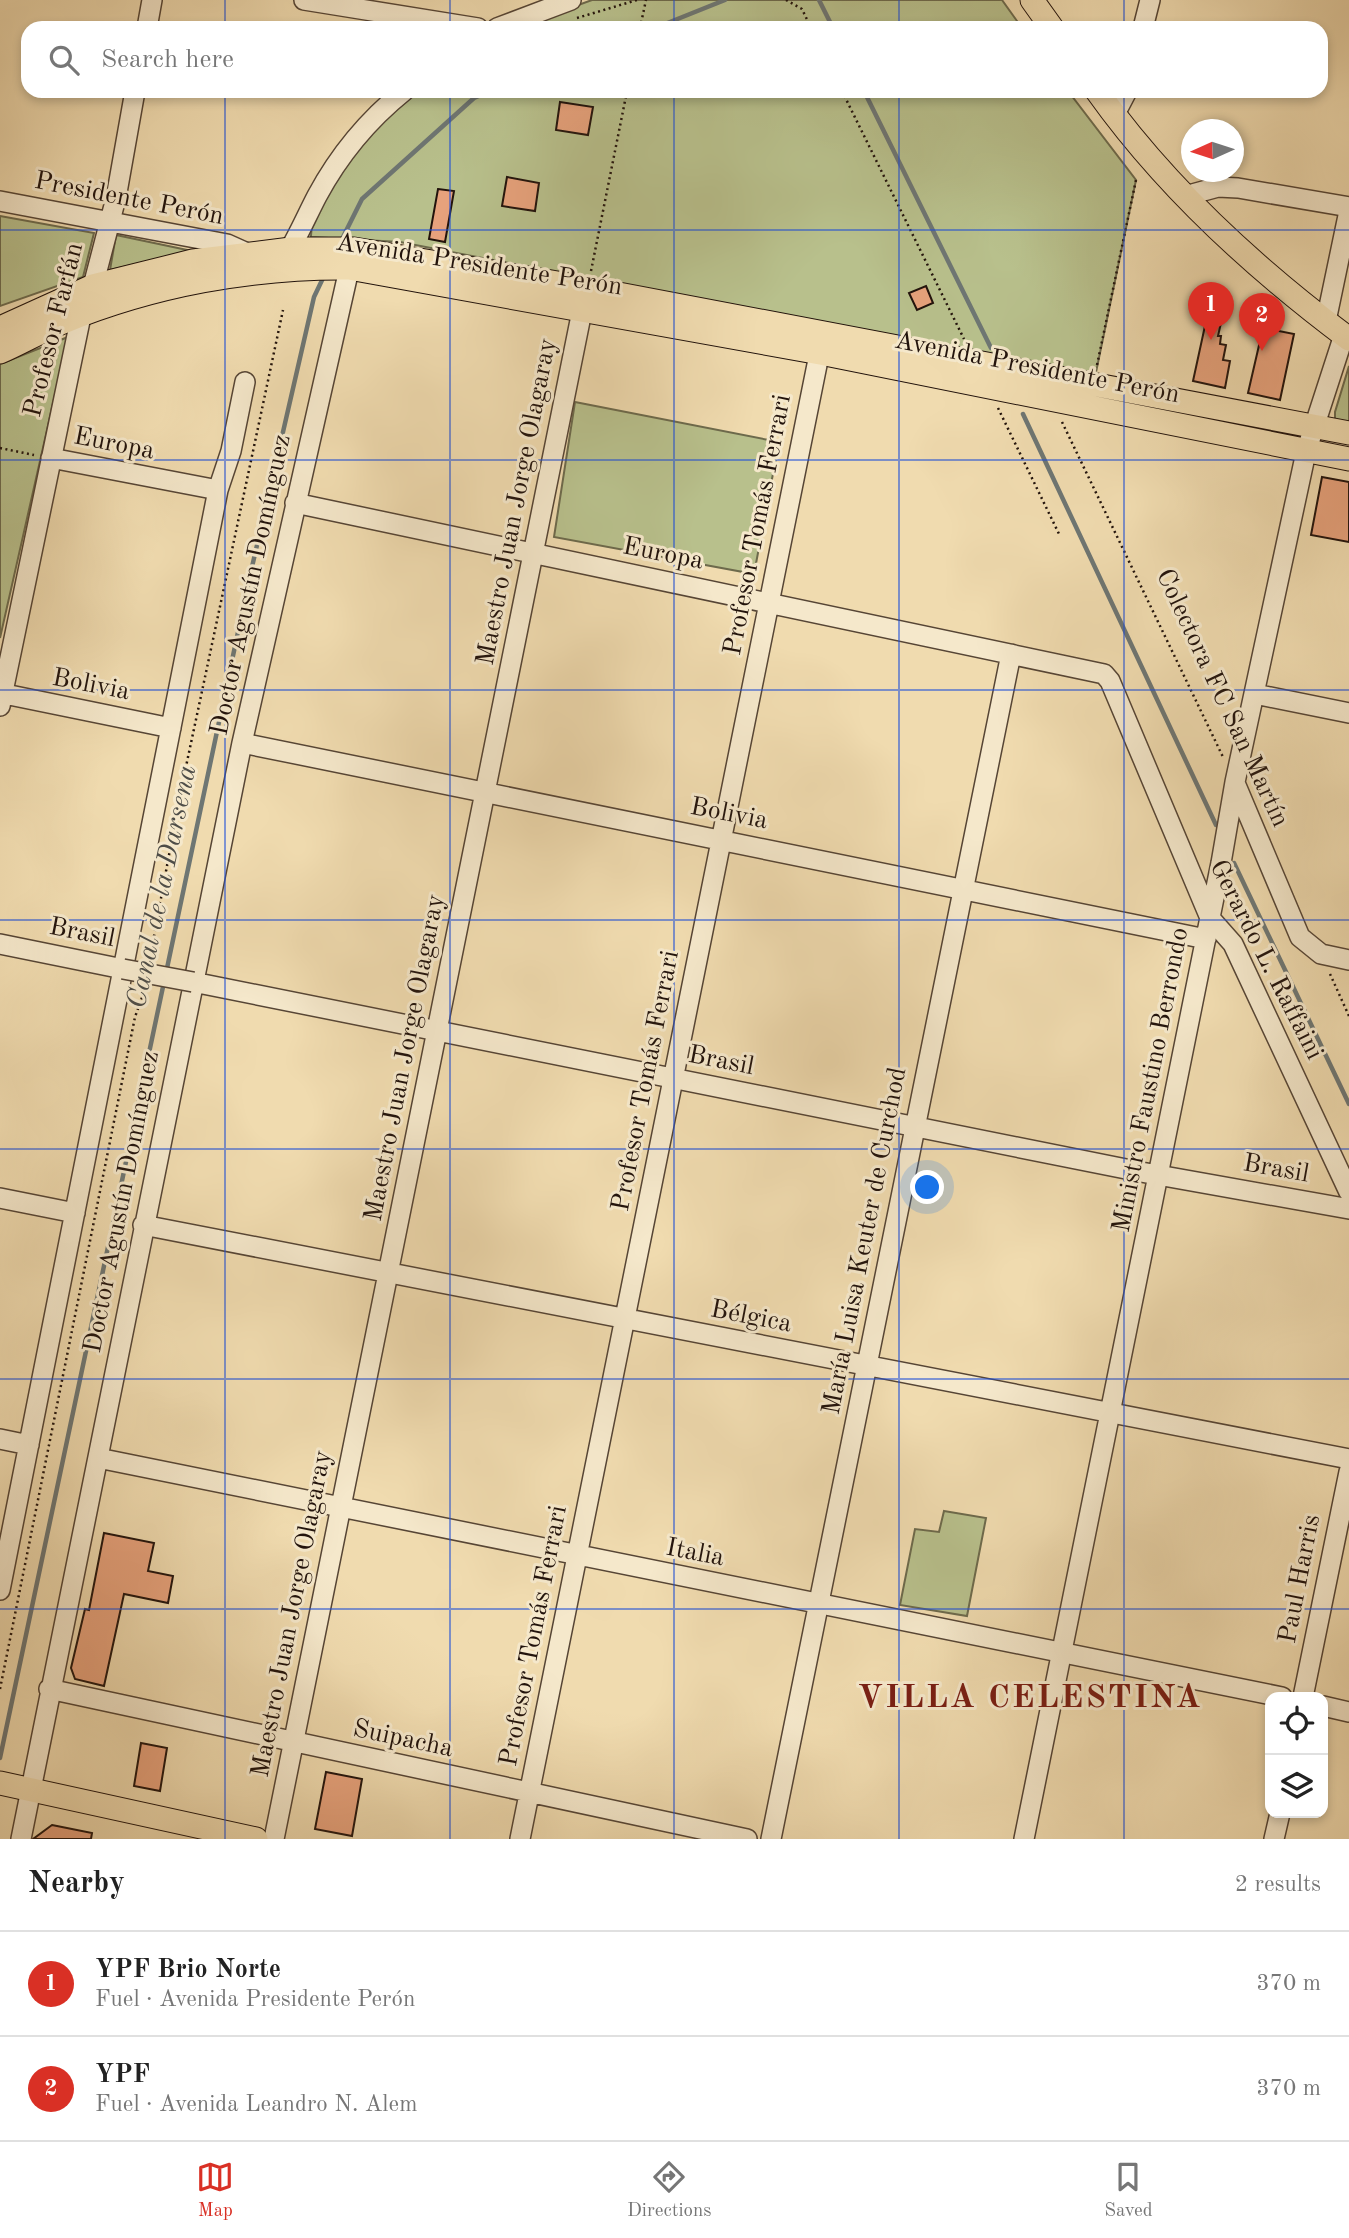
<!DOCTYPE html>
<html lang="en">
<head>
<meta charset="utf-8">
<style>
  body { margin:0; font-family:"Old Standard TT",serif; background:#f2f2f2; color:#222 }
  .controls { position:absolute; right:21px; bottom:21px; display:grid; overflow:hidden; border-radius:14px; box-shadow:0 4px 10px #0003 }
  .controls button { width:63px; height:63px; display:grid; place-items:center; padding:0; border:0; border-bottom:2px solid #e0e0e0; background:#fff; color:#222; font:35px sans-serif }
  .compass { position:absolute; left:1181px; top:119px; width:63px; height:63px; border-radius:50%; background:#fff; box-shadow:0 4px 10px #0003; rotate:267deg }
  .you { position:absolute; left:928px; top:1188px; width:24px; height:24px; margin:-18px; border:5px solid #fff; border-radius:50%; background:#1a73e8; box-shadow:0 0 0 10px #1a73e833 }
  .badge { display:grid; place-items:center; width:46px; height:46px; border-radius:50%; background:#d93025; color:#fff; font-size:23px; font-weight:700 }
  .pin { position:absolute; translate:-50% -58px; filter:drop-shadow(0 2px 4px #0008) }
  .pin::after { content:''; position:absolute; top:37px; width:24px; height:21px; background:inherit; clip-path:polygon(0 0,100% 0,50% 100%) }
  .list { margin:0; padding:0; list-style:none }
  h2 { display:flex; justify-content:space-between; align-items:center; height:91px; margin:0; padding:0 28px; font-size:30px }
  h2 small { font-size:23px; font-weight:400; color:#767676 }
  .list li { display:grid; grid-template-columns:46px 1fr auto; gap:21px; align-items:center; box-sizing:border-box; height:105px; padding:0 28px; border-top:2px solid #e0e0e0 }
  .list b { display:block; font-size:26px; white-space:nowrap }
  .list p { margin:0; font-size:23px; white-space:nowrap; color:#767676 }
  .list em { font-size:23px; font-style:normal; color:#767676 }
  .icon { flex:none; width:38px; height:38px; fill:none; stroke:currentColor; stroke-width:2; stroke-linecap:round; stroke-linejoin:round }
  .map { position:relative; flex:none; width:1349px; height:1839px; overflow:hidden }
  .search { position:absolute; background:#fff; box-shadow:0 4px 10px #0003; left:21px; right:21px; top:21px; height:77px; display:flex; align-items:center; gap:18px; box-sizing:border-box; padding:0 24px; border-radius:21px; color:#767676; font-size:26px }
  .sheet { height:301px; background:#fff }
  nav { display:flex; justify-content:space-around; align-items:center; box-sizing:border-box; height:98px; border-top:2px solid #e0e0e0; background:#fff; font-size:19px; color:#767676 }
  nav a { display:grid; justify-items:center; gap:4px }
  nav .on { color:#d93025 }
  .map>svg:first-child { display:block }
  .green { fill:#b8c08c; stroke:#6d6a4c; stroke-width:2 }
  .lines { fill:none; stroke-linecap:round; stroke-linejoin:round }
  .stream { stroke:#6e7673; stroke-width:4.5 }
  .building { fill:#e7a27c; stroke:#22130c; stroke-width:2 }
  .minor-casing { stroke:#564535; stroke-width:22 }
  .major-casing { stroke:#22130c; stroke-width:25 }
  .path { stroke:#22130c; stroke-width:2.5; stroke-dasharray:2 3.5; stroke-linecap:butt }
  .minor { stroke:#f5e8cb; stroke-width:19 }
  .major { stroke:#f0dbaf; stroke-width:23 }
  .minor-bridge-casing { stroke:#564535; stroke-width:22; stroke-linecap:butt }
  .minor-bridge { stroke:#f5e8cb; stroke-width:19 }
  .grid { fill:none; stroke:#1d4ed8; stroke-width:2; stroke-opacity:0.55 }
  .labels { text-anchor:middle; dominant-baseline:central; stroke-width:6; stroke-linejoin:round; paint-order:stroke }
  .street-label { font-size:26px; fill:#22130c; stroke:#f5e8cb }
  .water-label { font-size:28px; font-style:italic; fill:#4e4d48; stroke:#f5e8cb }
  .district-label { font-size:33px; font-weight:bold; letter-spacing:2px; fill:#7a1f14; stroke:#f5e8cb }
</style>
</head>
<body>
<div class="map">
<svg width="1349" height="1839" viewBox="0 0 1349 1839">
  <rect width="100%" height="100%" fill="#f0dbaf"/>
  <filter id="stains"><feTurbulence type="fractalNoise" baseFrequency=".00286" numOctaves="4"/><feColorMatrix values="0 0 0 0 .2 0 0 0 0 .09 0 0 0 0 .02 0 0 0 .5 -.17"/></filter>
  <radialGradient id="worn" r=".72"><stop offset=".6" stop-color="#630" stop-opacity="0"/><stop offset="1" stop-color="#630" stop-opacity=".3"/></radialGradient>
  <!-- green -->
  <path class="green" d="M592,0H1002L1022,28H515Z
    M419,91H1068L1136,180L1095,377L400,242L311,237C310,206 361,138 384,117C395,108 408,100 419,91Z
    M0,216L94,233L83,277L0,306Z
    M116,235L192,251L110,270Z
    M68,337L0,638V364Z
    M1349,366V428L1335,419V412Z
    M575,402L779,442L754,574L554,537Z
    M944,1511L986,1518L967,1616L900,1605L915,1529L939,1532Z"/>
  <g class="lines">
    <!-- stream -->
    <path class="stream" d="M819,0L833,28
      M655,28L725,0
      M864,91L991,348
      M340,243L362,199L474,98L491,91
      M1023,414L1216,825
      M1234,863L1349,1104
      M166,973L249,580L314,297L324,276
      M0,1758L164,982"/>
  </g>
  <!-- building -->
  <path class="building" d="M560,102L593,107L588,135L556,130Z
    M507,177L539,183L535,211L502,206Z
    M438,189L454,191L445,242L429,239Z
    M926,286L933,303L917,310L909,293Z
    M1213,289L1228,292L1218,336H1221L1220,344L1226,345L1223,360L1230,361L1225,388L1193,381Z
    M1263,328L1294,334L1280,400L1248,393Z
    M1322,477L1349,482V542L1311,535Z
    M104,1533L154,1543L148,1571L173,1576L168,1603L124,1594L104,1686L75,1679L71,1668L85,1609L89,1610Z
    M141,1743L167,1748L160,1791L134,1786Z
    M326,1772L362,1779L352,1836L315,1829Z
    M52,1825L92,1833L91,1839H33Z"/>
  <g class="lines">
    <defs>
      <path id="minor" d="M304,0L478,28
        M147,28L152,0
        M497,28L571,0
        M1143,28L1150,0
        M1114,116L1127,91
        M1185,196L1218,187L1238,188L1349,207
        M0,201L227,244L247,253
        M284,259C297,239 306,217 317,196C339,155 368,120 404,91
        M1326,321L1349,211
        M51,458L218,490
        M295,503L1104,674L1110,681L1210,918L1233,944L1349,1192
        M0,693L171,728
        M1255,694L1349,713
        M0,706L81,316L93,286L116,198L135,91
        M242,743L1206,939
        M1235,783L1300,937L1321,954L1349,960
        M0,944L123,969
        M193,982L1141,1172L1349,1209
        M0,1198L75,1213
        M143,1225L1349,1459
        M0,1439L29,1445
        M98,1458L1282,1697
        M0,1590L218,490L231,451L245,382
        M49,1689L747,1839
        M1303,1697L1349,1472
        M1323,1706L1349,1712
        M21,1839L242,743L352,256
        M274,1839L585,296
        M520,1839L822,340
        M771,1839L1011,654
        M1024,1839L1221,863L1235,782L1306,452L1344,335
        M1274,1839L1280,1813"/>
      <path id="major" d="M1032,0L1052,28
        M1097,91C1166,188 1254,268 1349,339
        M0,328L93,286L193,261L291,249H354L587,288L1349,433
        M0,352C21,343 41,331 63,322C153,285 252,267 349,268L820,353L1349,459
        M0,1783L256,1839"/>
    </defs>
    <!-- minor casing -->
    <use href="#minor" class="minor-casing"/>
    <!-- major casing -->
    <use href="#major" class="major-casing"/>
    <!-- path -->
    <path class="path" d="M786,0L802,9L811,28
      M577,18L637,0
      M640,28L646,0
      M842,91L964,339
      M591,271L627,91
      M1097,365L1136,180
      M998,408L1060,536
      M1062,422L1223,757
      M0,448L34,455
      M150,958L181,790L283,310
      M1330,974L1349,1016
      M0,1689L135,1017L144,992"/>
    <!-- minor -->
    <use href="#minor" class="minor"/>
    <!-- major -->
    <use href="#major" class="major"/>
    <defs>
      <path id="minor-bridge" d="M123,969L193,982"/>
    </defs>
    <!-- minor-bridge casing -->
    <use href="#minor-bridge" class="minor-bridge-casing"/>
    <!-- minor-bridge -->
    <use href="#minor-bridge" class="minor-bridge"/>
  </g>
  <!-- grid -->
  <path class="grid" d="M225,0V28M450,0V28M674,0V28M899,0V28M1124,0V28M225,91V1839M450,91V1839M674,91V1839M899,91V1839M1124,91V1839M0,230H1349M0,460H1349M0,690H1349M0,920H1349M0,1149H1349M0,1379H1349M0,1609H1349"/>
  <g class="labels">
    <!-- street labels -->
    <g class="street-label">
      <text transform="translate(129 199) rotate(11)">Presidente Perón</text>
      <text transform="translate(479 265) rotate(9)">Avenida Presidente Perón</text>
      <text transform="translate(54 330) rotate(-76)">Profesor Farfán</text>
      <text transform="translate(1037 368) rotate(11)">Avenida Presidente Perón</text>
      <text transform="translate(114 444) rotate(11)">Europa</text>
      <text transform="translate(517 502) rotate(-79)">Maestro Juan Jorge Olagaray</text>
      <text transform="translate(758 525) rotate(-79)">Profesor Tomás Ferrari</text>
      <text transform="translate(663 554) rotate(11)">Europa</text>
      <text transform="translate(251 585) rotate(-78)">Doctor Agustín Domínguez</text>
      <text transform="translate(91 685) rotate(11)">Bolivia</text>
      <text transform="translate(1222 698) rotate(65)">Colectora FC San Martín</text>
      <text transform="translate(729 814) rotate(11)">Bolivia</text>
      <text transform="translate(82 933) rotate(11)">Brasil</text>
      <text transform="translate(1266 960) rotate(63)">Gerardo L. Raffaini</text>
      <text transform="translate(405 1058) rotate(-79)">Maestro Juan Jorge Olagaray</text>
      <text transform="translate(721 1061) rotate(11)">Brasil</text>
      <text transform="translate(1151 1080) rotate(-79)">Ministro Faustino Berrondo</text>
      <text transform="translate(646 1081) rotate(-79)">Profesor Tomás Ferrari</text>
      <text transform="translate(1276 1169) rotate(10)">Brasil</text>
      <text transform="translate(122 1202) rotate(-79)">Doctor Agustín Domínguez</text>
      <text transform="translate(865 1241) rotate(-79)">María Luisa Keuter de Curchod</text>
      <text transform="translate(751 1317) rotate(11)">Bélgica</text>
      <text transform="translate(695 1553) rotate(11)">Italia</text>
      <text transform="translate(1300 1579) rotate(-79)">Paul Harris</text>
      <text transform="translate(292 1614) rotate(-79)">Maestro Juan Jorge Olagaray</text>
      <text transform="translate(534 1636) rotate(-79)">Profesor Tomás Ferrari</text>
      <text transform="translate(403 1739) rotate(12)">Suipacha</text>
    </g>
    <!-- water labels -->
    <g class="water-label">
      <text transform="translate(163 887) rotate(-78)">Canal de la Darsena</text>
    </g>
    <!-- district labels -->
    <g class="district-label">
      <text x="1030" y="1698">VILLA CELESTINA</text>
    </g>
  </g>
  <rect width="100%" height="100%" filter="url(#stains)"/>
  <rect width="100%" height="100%" fill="url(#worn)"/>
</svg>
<div class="controls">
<button><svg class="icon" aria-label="locate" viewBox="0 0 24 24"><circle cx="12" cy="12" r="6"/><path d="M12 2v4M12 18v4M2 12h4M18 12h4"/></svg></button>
<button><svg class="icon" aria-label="layers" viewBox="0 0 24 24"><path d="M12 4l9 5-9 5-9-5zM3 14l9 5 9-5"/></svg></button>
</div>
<svg class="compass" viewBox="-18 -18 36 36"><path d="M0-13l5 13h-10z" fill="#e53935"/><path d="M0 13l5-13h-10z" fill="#767676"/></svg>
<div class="you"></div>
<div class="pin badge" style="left:1211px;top:340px">1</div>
<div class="pin badge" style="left:1262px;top:351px">2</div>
<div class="search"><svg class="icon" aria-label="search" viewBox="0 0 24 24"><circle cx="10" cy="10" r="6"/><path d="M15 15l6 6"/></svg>Search here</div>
</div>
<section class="sheet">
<h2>Nearby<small>2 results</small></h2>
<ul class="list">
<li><span class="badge">1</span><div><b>YPF Brio Norte</b><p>Fuel · Avenida Presidente Perón</p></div><em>370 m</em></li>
<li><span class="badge">2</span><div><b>YPF</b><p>Fuel · Avenida Leandro N. Alem</p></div><em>370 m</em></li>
</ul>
</section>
<nav>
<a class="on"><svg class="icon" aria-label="map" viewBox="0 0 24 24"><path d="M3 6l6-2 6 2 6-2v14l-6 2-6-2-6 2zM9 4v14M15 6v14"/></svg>Map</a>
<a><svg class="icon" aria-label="directions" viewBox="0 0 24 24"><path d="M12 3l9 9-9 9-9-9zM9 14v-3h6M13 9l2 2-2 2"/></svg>Directions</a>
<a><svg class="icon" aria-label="saved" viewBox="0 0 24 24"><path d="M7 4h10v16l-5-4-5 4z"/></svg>Saved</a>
</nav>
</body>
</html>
